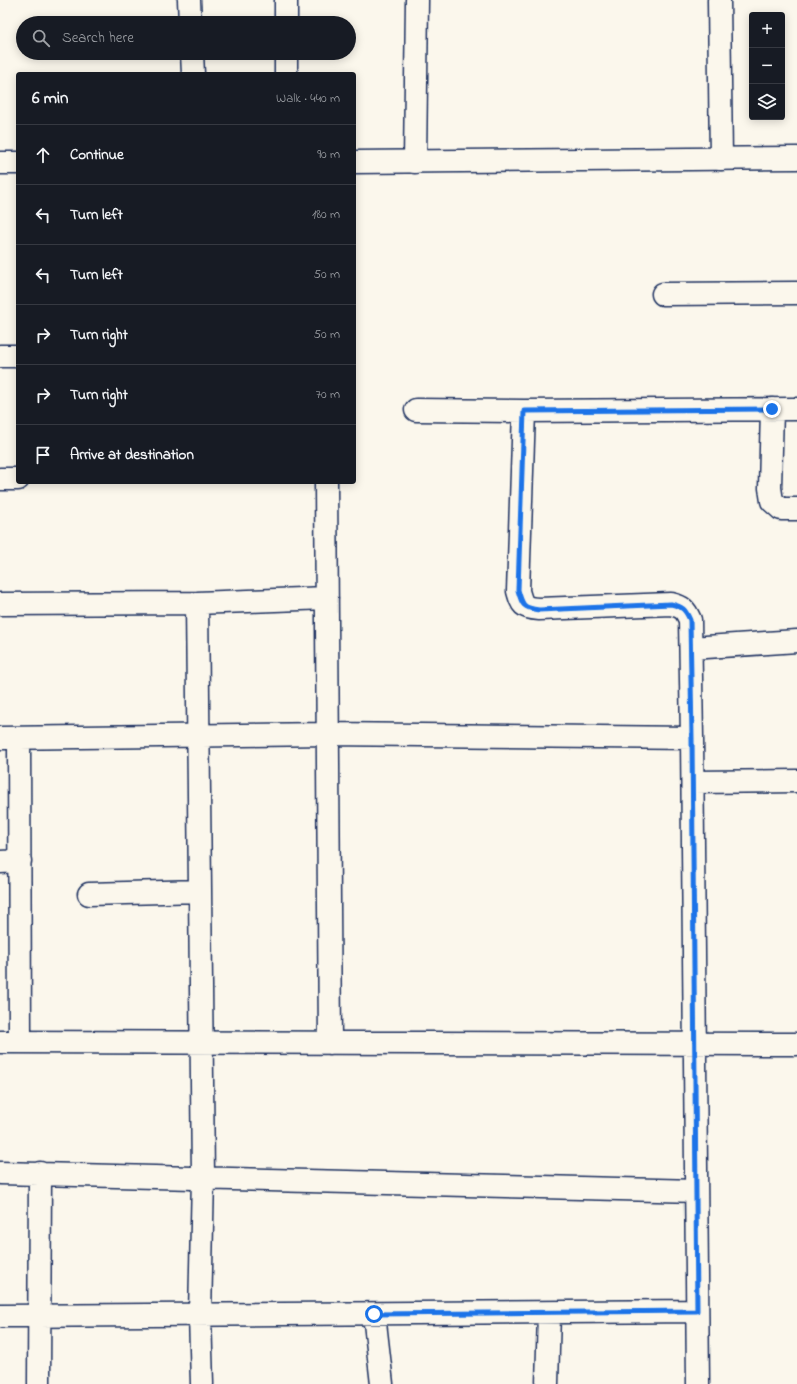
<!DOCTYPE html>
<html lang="en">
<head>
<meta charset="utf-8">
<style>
  body { margin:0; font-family:"Indie Flower",sans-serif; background:#242831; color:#f1f3f6 }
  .controls { position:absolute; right:12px; top:12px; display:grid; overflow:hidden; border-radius:4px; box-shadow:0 2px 10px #0003 }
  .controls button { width:36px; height:36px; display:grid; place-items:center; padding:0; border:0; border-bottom:1px solid #363941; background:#171b24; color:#f1f3f6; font:20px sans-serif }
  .stop { position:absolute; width:12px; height:12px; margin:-9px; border:3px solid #1a73e8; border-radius:50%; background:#fff }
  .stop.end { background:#1a73e8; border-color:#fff; box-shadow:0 1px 4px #0008 }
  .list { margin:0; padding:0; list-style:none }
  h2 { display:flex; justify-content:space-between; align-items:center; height:52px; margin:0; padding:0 16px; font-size:17px }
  h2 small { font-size:13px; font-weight:400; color:#9ea1a6 }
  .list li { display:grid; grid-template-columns:26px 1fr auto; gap:12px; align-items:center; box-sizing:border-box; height:60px; padding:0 16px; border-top:1px solid #363941 }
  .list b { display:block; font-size:15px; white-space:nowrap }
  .list em { font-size:13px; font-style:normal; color:#9ea1a6 }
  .icon { flex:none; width:22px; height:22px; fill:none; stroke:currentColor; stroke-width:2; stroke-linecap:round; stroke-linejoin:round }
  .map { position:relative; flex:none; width:797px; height:1384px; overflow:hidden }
  .search { position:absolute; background:#171b24; box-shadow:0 2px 10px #0003; left:16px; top:16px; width:340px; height:44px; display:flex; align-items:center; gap:10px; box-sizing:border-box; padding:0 14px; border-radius:22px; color:#9ea1a6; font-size:15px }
  .panel { position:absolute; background:#171b24; box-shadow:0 2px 10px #0003; left:16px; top:72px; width:340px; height:412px; border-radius:4px }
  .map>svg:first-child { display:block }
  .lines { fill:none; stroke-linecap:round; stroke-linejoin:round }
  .minor-casing { stroke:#1b2f5e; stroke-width:25 }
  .tertiary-casing { stroke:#1b2f5e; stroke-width:25 }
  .minor { stroke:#fbf7ec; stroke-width:22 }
  .tertiary { stroke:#fbf7ec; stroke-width:22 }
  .route { stroke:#1a73e8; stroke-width:5 }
</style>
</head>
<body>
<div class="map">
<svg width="797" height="1384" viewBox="0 0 797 1384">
  <rect width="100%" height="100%" fill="#fbf7ec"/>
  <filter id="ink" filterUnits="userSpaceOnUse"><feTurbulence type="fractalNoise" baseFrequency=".025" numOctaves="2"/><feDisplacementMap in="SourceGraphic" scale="8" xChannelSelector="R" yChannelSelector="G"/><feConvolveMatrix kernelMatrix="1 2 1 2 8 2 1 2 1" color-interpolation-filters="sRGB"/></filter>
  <g filter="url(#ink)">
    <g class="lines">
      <defs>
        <path id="minor" d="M189,0L190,23
          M286,0V23
          M719,0L721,159
          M192,53L193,74
          M286,53V74
          M415,162L417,0
          M663,294L797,293
          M0,356H18
          M772,409L770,488L772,501L781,509H797
          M416,410L524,411L797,409
          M524,411L518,591C522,605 523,608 539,609L671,604C683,607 685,609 690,620L692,738L698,1384
          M0,479H18
          M326,482L330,1043
          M197,603L203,1177L200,1315L202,1384
          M0,604L197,603L327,598
          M691,648L797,641
          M0,738L328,734L692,738
          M19,738L20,1042
          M693,782L797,781
          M0,862L20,861
          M89,894L200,891
          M0,1042L797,1044
          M0,1173L696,1191
          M374,1314L382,1384
          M0,1316L697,1311
          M39,1384L40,1173
          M547,1384L549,1313"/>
        <path id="tertiary" d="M354,162L797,158
          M0,163H18"/>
      </defs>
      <!-- minor casing -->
      <use href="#minor" class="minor-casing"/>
      <!-- tertiary casing -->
      <use href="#tertiary" class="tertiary-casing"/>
      <!-- minor -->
      <use href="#minor" class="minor"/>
      <!-- tertiary -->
      <use href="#tertiary" class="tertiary"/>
    </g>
  </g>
  <g class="lines" filter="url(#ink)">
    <!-- route -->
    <path class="route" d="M374,1314L697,1311L692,738L690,620C685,609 683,607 671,604L539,610C523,608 522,605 518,590L524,411L772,409"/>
  </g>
</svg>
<div class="controls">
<button>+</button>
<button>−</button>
<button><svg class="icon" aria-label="layers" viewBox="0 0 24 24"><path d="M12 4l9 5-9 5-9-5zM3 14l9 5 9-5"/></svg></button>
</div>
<div class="stop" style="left:374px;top:1314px"></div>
<div class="stop end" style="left:772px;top:409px"></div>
<div class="search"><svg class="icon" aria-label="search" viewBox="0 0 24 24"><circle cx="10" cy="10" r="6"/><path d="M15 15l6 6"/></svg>Search here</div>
<section class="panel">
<h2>6 min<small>Walk · 440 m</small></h2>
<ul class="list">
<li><svg class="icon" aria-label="ahead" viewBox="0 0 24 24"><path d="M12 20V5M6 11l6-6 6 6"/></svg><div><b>Continue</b></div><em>90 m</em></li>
<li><svg class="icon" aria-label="left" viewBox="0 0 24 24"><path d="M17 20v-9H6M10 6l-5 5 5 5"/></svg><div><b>Turn left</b></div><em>180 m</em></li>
<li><svg class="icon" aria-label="left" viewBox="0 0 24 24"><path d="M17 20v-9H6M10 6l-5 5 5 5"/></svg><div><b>Turn left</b></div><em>50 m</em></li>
<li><svg class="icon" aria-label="right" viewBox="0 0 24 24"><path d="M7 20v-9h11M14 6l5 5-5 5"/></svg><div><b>Turn right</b></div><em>50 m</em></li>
<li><svg class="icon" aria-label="right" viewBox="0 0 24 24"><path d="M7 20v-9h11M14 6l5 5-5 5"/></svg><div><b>Turn right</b></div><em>70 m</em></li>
<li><svg class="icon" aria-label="arrive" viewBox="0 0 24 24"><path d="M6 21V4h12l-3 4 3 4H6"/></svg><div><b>Arrive at destination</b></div></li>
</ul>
</section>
</div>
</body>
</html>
